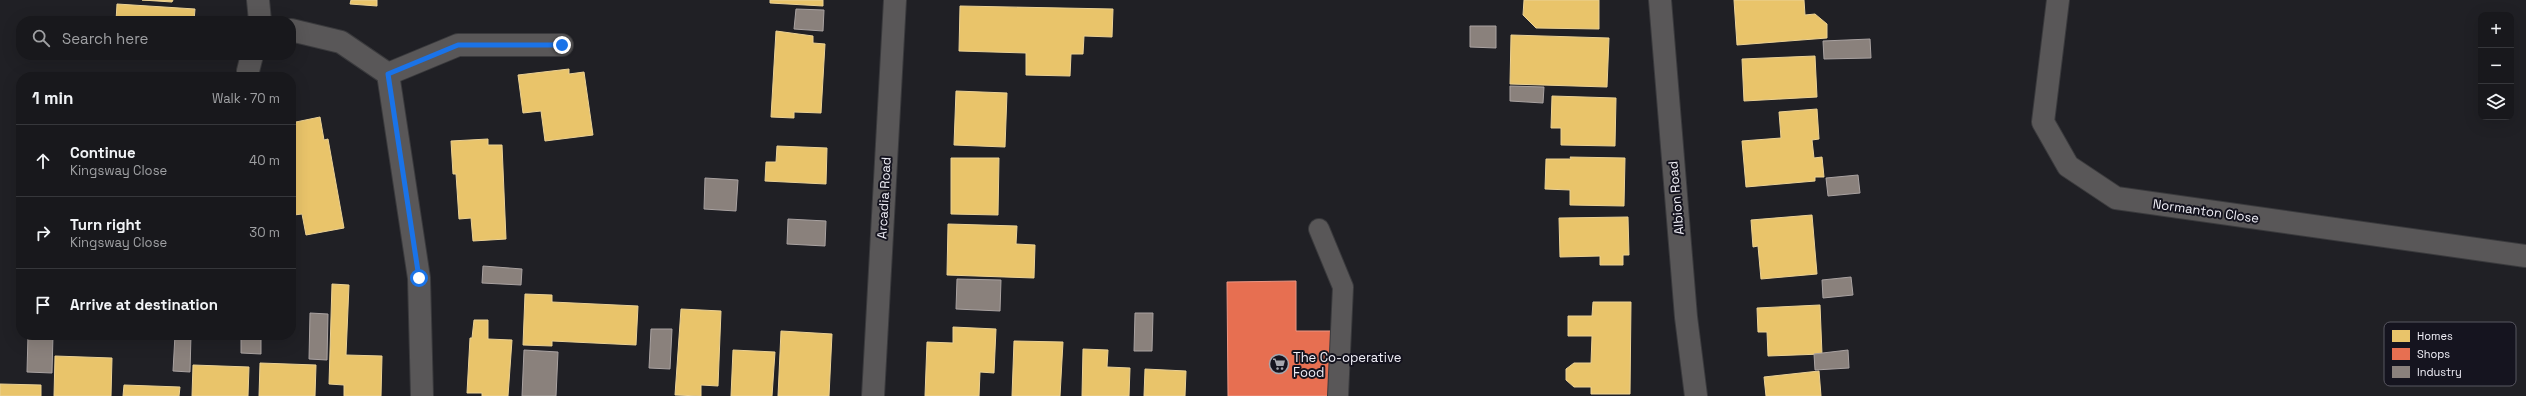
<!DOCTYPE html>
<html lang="en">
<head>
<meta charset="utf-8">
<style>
  body { margin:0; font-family:"Space Grotesk",sans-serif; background:#252529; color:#f1f3f6 }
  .controls { position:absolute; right:12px; top:12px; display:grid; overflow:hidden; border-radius:8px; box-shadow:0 4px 16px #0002 }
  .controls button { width:36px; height:36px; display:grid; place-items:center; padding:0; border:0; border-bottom:1px solid #36373b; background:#18181c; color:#f1f3f6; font:20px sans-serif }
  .stop { position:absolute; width:12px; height:12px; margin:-9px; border:3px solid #1a73e8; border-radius:50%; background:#fff }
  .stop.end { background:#1a73e8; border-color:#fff; box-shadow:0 1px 4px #0008 }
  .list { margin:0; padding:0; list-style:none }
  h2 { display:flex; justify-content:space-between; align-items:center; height:52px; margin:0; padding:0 16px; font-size:17px }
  h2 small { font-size:13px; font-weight:400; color:#9fa0a3 }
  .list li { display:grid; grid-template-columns:26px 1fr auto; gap:12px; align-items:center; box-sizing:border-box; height:72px; padding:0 16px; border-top:1px solid #36373b }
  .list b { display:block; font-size:15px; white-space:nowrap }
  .list p { margin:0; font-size:13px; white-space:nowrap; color:#9fa0a3 }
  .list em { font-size:13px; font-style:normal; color:#9fa0a3 }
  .icon { flex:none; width:22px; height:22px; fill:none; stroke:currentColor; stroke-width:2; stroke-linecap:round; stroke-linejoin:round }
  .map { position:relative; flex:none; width:2526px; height:396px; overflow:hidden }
  .search { position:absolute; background:#18181c; box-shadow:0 4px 16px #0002; left:16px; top:16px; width:280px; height:44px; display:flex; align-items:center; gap:10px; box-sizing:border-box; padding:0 14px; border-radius:16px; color:#9fa0a3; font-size:15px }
  .panel { position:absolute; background:#18181c; box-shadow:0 4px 16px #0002; left:16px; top:72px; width:280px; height:268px; border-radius:16px }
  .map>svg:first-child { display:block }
  .homes { fill:#e9c46a; stroke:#ebd194 }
  .shops { fill:#e76f51; stroke:#ea9583 }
  .industry { fill:#8a817c; stroke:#a9a2a1 }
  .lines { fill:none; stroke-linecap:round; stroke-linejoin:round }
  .service-casing { stroke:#3a3a3d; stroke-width:22 }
  .minor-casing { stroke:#3a3a3d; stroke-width:24 }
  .service { stroke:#595758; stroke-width:20 }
  .minor { stroke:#595758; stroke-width:22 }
  .route { stroke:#1a73e8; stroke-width:5 }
  .labels { text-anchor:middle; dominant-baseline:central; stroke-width:4; stroke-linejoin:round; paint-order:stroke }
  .street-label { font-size:13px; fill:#f0eff7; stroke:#15141f }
  .poi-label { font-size:13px; fill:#f0eff7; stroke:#15141f; text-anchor:start }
  .key { fill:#15141f; stroke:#575660; stroke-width:1 }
  .key-label { font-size:11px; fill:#f0eff7 }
</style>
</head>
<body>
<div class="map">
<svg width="2526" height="396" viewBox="0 0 2526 396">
  <rect width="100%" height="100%" fill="#202025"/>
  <!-- homes -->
  <path class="homes" d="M142,0H173L172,2Z
    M351,0H377V6L350,4Z
    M770,0H823V6L770,3Z
    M1524,0H1599V29L1536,28L1523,15Z
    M1734,0H1804L1805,15L1815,14L1827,24V38L1737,45Z
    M117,4L195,9L194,21H116Z
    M960,6L1113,9L1112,37L1084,36L1083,54H1071L1070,76L1026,75V53L959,51Z
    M776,31L813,36V43L825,44L821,113L794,112V118L771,117Z
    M1511,35L1609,38L1607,87L1510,84Z
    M130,55H184V59Z
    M1815,56L1817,97L1744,101L1742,59Z
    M569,69V74L584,72L593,135L545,141L541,111L523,113L518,75Z
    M956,91L1007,93L1005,147L954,145Z
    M1552,96L1616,98L1615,146L1561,145V128H1551Z
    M1817,109L1819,139L1812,140L1814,158L1822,157L1824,177H1815V181L1746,187L1742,141L1781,138L1779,112Z
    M320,117L324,140L328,139L344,228L306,235L302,214L294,215L291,199V123Z
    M488,139V145H502L506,239L473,241L471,218L459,219L456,174H453L451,141Z
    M777,146L827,148L826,184L765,181L766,162H776Z
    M1570,157L1625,158L1624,206L1570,205V190L1545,189L1546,159H1571Z
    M951,158H999L998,215L951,214Z
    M1812,215L1817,274L1761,279L1758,246L1753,247L1751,220Z
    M1628,217L1629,255H1623V265H1600V256L1560,257L1559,218Z
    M948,224L1017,226L1016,244L1035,245L1034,278L947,275Z
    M332,284L349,285L346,355L382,356L381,396H344V385L329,384Z
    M525,294L552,295V302L638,306L636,345L552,341V346L523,345Z
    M1593,302H1631L1630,394H1591V387H1574L1566,380V369L1574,363H1591L1592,336H1568V316H1592Z
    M1820,305L1822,354L1768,356L1767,332H1758L1757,308Z
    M681,309L721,311L718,386L701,385V396L675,395Z
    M474,320H488V339L512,340L508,396H482V393H467L470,338H472Z
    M953,327L996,329L994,373L980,372L979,396H925L927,342L953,343Z
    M781,331L832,334L829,396H778Z
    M1014,341L1063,342L1060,396H1012Z
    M1083,349L1108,350L1107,367L1130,368L1129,396H1082Z
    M733,350L775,352L772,396H731Z
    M55,356L112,358L111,396H54Z
    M260,363L316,365L315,396H259Z
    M193,365L249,367L248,396H192Z
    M1145,369L1186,371L1185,396H1144Z
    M1819,371L1821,396H1766L1764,377Z
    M0,384L41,385V396H0Z
    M124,385L180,387L179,396H123Z"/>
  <!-- shops -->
  <path class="shops" d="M1296,281V331H1331L1332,396H1228L1227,282Z"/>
  <!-- industry -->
  <path class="industry" d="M796,9L824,10L823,31L794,29Z
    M1470,26H1496V48L1470,47Z
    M1870,39L1871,58L1824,59L1823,41Z
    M1510,86L1544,87L1543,103L1510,101Z
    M1858,175L1860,193L1828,196L1826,178Z
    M705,178L738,180L736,211L704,209Z
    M788,219L826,221L825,246L787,244Z
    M483,266L522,269L521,285L482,283Z
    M1851,277L1853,295L1823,298L1822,280Z
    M957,279L1001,280L1000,311L956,309Z
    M310,313L328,314L327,360L309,359Z
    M1135,313H1153L1152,351H1134Z
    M651,329H672L670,369L649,368Z
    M28,335H53L52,373L27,372Z
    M175,335H191L190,372L173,371Z
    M241,335H261V354L241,353Z
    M524,350L558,352L556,396H522Z
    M1848,350L1849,368L1815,370L1814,354Z"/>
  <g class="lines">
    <defs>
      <path id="service" d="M1319,229L1343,287L1338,396"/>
      <path id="minor" d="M258,0L260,21
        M1660,0L1686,317L1696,396
        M2058,0L2043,122L2068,166L2116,198L2526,256
        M291,30L341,42L388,74L419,278L422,396
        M248,71L252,55
        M388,74L458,45H562
        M873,396L895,0"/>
    </defs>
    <!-- service casing -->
    <use href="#service" class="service-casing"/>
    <!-- minor casing -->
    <use href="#minor" class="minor-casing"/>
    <!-- service -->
    <use href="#service" class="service"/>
    <!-- minor -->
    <use href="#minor" class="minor"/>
  </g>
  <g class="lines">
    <!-- route -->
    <path class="route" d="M419,278L388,74L458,45H562"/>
  </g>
  <!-- icons -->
  <defs>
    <symbol id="supermarket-ring" viewBox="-11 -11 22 22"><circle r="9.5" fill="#15141f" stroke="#a7a7ae" stroke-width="1.5"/><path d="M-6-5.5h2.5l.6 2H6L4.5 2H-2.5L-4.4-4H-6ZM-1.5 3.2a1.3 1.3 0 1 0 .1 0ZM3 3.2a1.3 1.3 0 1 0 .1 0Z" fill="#a7a7ae"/></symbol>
  </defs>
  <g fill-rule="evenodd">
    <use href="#supermarket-ring" x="1268" y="353" width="22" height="22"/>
  </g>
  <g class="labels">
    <!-- street labels -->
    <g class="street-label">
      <text transform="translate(884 198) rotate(-87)">Arcadia Road</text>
      <text transform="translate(1676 198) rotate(-95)">Albion Road</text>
      <text transform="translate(2206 211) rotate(8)">Normanton Close</text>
    </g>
    <!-- poi labels -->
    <g class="poi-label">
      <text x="1293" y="357">The Co-operative<tspan x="1293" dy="15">Food</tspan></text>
    </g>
  </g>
  <!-- legend -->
  <rect x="2384" y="322" width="132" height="64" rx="6" class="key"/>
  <rect x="2392" y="330" width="18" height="12" fill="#e9c46a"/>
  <rect x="2392" y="348" width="18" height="12" fill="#e76f51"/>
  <rect x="2392" y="366" width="18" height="12" fill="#8a817c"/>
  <g class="key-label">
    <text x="2417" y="340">Homes</text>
    <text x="2417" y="358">Shops</text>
    <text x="2417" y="376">Industry</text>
  </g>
</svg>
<div class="controls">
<button>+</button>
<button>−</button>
<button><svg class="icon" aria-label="layers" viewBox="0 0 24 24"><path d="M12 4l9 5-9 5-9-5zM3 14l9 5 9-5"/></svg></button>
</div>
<div class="stop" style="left:419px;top:278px"></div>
<div class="stop end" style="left:562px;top:45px"></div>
<div class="search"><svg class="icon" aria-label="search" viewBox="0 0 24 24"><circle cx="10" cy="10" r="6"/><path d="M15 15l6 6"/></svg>Search here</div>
<section class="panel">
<h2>1 min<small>Walk · 70 m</small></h2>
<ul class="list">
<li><svg class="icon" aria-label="ahead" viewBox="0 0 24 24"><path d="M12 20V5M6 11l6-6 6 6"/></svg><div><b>Continue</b><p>Kingsway Close</p></div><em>40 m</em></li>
<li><svg class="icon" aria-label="right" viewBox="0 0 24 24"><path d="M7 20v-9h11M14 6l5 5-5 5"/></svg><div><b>Turn right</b><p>Kingsway Close</p></div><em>30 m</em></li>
<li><svg class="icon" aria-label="arrive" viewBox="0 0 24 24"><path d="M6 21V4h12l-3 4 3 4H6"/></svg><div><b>Arrive at destination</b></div></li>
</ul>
</section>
</div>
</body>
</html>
